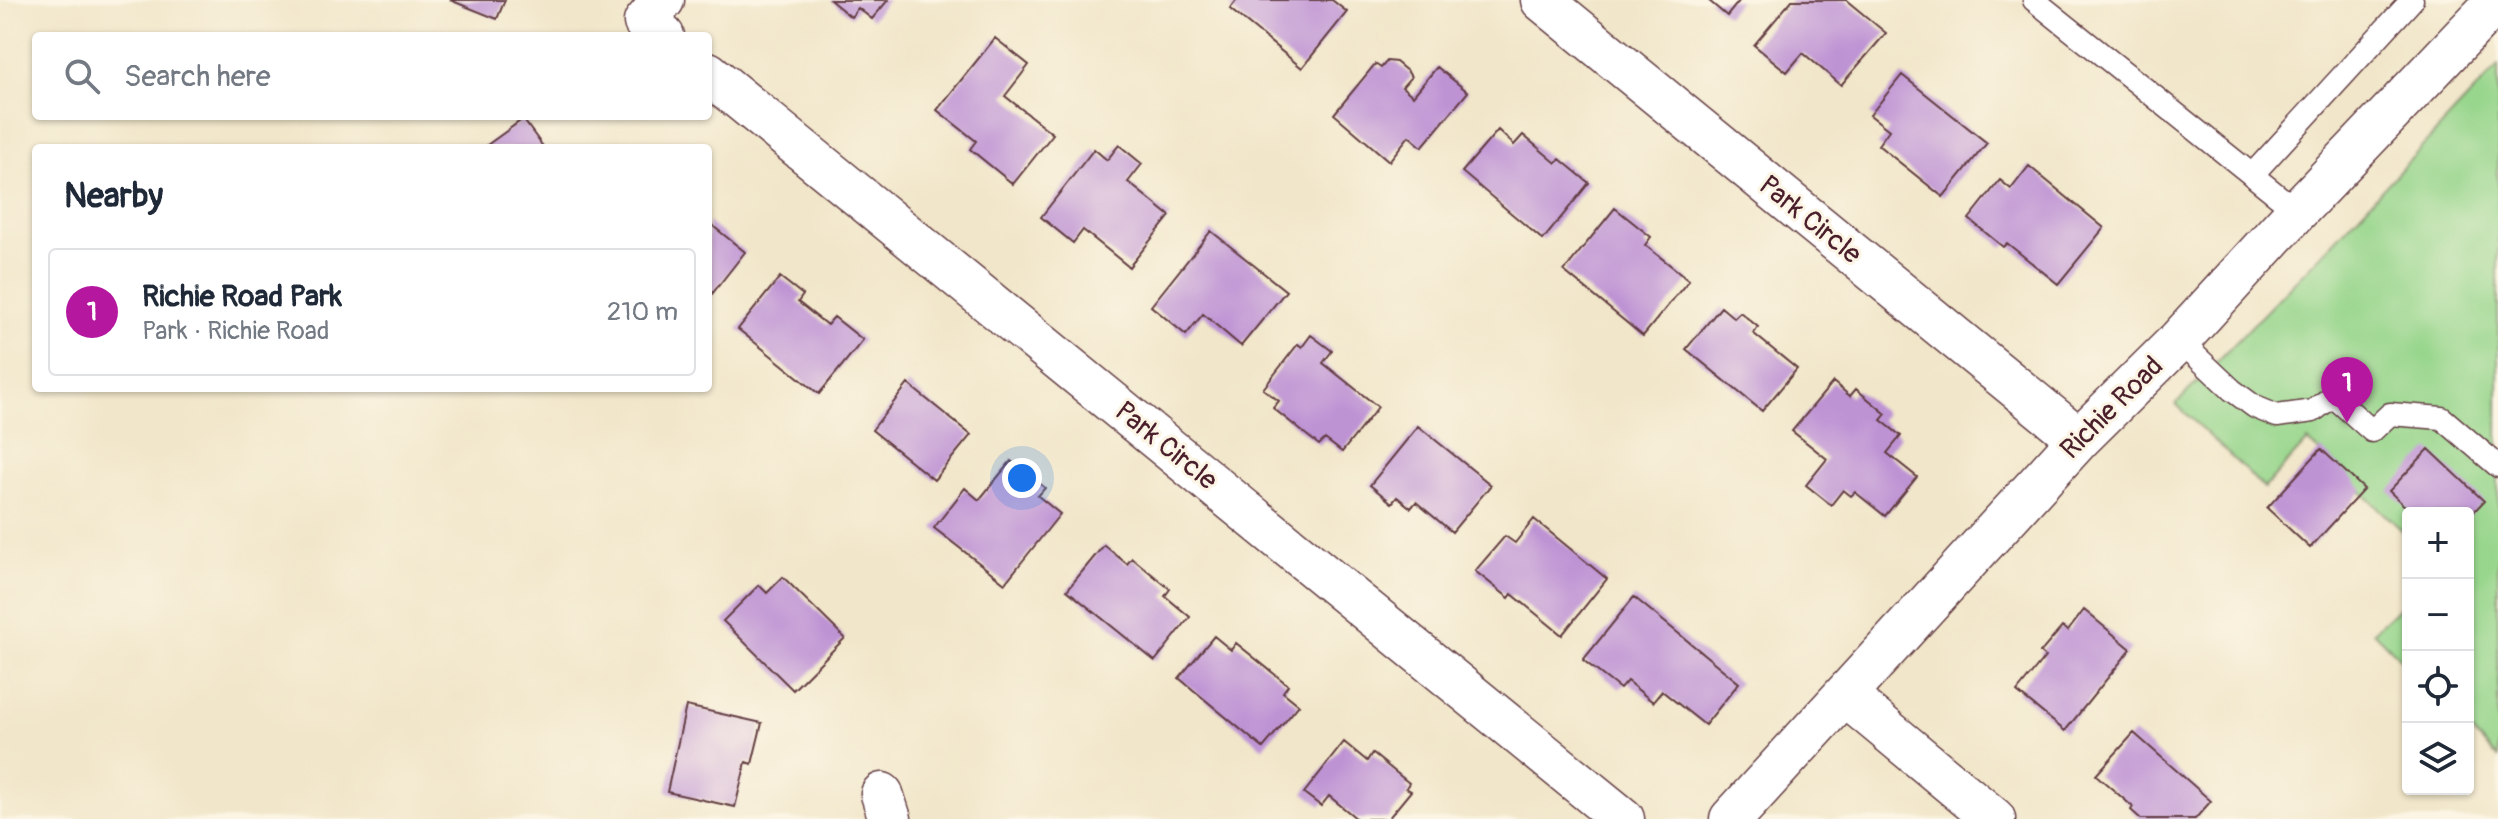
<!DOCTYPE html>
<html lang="en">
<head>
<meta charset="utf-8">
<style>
  body { margin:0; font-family:Pangolin,sans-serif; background:#f6f6f7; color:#1f2937 }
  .controls { position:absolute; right:24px; bottom:24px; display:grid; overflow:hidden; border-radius:8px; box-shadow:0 2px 6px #0004 }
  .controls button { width:72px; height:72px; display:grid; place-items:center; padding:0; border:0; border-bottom:2px solid #e0e1e3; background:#fff; color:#1f2937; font:40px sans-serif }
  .you { position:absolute; left:1022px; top:478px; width:28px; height:28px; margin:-20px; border:6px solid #fff; border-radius:50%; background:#1a73e8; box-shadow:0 0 0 12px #1a73e833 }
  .badge { display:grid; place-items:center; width:52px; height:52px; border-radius:50%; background:#b5179e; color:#fff; font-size:26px; font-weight:700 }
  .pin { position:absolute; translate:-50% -66px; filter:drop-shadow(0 2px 4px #0008) }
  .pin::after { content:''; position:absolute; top:42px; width:28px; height:24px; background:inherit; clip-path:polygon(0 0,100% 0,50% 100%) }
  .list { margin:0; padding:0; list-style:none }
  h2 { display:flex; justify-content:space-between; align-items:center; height:104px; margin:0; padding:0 32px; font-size:34px }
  h2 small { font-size:26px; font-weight:400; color:#747a83 }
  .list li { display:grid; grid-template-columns:52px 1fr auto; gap:24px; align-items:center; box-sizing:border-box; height:128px; margin:0 16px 16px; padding:0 16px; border:2px solid #e0e1e3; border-radius:8px }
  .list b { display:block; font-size:30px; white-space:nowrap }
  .list p { margin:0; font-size:26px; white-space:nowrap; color:#747a83 }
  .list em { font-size:26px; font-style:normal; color:#747a83 }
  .icon { flex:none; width:44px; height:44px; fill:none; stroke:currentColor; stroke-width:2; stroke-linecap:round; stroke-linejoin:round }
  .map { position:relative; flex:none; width:2498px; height:819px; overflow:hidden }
  .search { position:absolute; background:#fff; box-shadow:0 2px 6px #0004; left:32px; top:32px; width:680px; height:88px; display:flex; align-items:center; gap:20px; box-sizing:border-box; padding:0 28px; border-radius:8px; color:#747a83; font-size:30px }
  .panel { position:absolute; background:#fff; box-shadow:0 2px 6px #0004; left:32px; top:144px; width:680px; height:248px; border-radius:8px }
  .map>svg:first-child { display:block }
  .green { fill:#97d68c; stroke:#707a5c; stroke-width:2 }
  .building { fill:#be93d4 }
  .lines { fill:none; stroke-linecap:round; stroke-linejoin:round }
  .service-casing { stroke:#633d43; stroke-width:25 }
  .minor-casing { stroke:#633d43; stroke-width:45 }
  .service { stroke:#fff; stroke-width:22 }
  .minor { stroke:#fff; stroke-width:42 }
  .labels { text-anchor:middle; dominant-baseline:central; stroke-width:6; stroke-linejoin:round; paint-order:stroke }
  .street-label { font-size:28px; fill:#4a1f2b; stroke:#fcf5e5 }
</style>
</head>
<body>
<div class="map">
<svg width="2498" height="819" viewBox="0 0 2498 819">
  <rect width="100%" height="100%" fill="#fcf5e5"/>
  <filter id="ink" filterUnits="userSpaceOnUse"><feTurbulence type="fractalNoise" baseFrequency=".0125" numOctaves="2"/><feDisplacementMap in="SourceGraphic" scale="16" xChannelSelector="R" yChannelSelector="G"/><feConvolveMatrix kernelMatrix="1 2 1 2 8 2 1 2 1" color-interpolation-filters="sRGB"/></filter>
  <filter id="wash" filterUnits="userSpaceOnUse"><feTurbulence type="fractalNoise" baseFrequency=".006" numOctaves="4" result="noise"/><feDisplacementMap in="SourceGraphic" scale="32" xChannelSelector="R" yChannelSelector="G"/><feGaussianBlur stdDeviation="1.8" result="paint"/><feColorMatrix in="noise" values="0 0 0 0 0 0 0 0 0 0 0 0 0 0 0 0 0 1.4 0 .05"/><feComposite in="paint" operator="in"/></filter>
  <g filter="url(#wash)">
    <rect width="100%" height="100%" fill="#f1e6c9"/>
    <!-- green -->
    <path class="green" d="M2498,66V758L2468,728V513H2408V536L2308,441L2264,488L2176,404L2335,240Z
      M2408,600V666L2373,631Z"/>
    <g id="blocks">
      <!-- building -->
      <path class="building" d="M450,0H505L497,19Z
        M830,0H888L872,19L858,8L851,17Z
        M1237,0H1332L1347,12L1302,68L1230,9Z
        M1708,0H1740L1727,16Z
        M1792,0H1846L1886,33L1841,85L1803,53L1787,72L1754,45Z
        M995,38L1029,65L1005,96L1053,134L1013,184L970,149L976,141L937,110Z
        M1387,61L1396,62L1408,72L1411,77L1402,87L1413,96L1437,67L1468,92L1422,147L1409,136L1389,161L1334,114L1375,64L1381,68Z
        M1902,75L1987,143L1943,197L1878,145L1889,130L1870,115Z
        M523,119L544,148H483Z
        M1498,130L1514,145L1523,135L1556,163L1560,159L1589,183L1543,240L1462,172Z
        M1119,145L1142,164L1128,182L1170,216L1129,267L1083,230L1073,243L1041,217L1094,149L1107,160Z
        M2029,166L2104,228L2058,284L2007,243L2003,247L1969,219L2000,180L2011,189Z
        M1615,208L1651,237L1645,245L1689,280L1643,336L1564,271Z
        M708,222L745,252L708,299Z
        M1211,231L1286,291L1241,346L1203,314L1186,335L1151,306Z
        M780,277L803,295L798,302L827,325L834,317L863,340L819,394L738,329Z
        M1721,307L1734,318L1740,312L1758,327L1753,333L1797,369L1762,411L1686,349Z
        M1311,335L1332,351L1323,363L1378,407L1342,452L1325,439L1319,445L1273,408L1279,401L1263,389L1298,344L1302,347Z
        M1833,382L1850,396L1856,389L1886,414L1881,420L1901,436L1887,453L1917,477L1885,516L1855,492L1851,496L1843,490L1831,505L1806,485L1827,459L1792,431Z
        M908,384L971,435L934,480L872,430Z
        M1418,426L1491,485L1452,532L1416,502L1411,508L1397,497L1392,503L1370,485Z
        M2321,449L2364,489L2310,548L2267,508Z
        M2429,449L2484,501L2468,518V513H2412L2389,491Z
        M1011,461L1045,488L1038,496L1060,514L1005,583L934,528L965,488L979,500Z
        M1534,519L1607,579L1562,635L1512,594L1509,598L1475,571L1505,536L1515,543Z
        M1104,545L1127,564L1132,558L1170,589L1165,596L1190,617L1155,661L1067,590Z
        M783,577L845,638L793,690L723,621L759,585L767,593Z
        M1634,597L1739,683L1705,725L1662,691L1653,702L1627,681L1620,689L1583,660Z
        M2084,610L2131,649L2065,731L2017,692L2045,657L2040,653L2062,627L2068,631Z
        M1214,636L1231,650L1236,643L1288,685L1283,692L1299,705L1263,748L1179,678Z
        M686,706L762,723L752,764L746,762L735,807L667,792Z
        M2134,733L2211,801L2195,819H2141L2131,810L2133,807L2096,775Z
        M1344,742L1367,761L1372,753L1409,783L1406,788L1411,791L1388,819H1357L1329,796L1321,806L1304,793Z"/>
    </g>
  </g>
  <g filter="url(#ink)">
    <use href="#blocks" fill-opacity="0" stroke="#633d43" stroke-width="2"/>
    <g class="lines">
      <defs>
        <path id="service" d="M2034,0L2297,211
          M2252,175L2412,0
          M2179,340L2232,390L2255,407L2277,416L2313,411L2333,396L2372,431L2390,414L2442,418L2498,466"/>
        <path id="minor" d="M1542,0L2079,439
          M663,36L645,22L663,0
          M708,73L1623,819
          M1846,696L1994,819
          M882,794L890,819
          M1731,819L2079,439L2179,340L2297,211L2498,0"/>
      </defs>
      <!-- service casing -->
      <use href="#service" class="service-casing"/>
      <!-- minor casing -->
      <use href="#minor" class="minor-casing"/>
      <!-- service -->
      <use href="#service" class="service"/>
      <!-- minor -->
      <use href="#minor" class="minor"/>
    </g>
  </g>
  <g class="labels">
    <!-- street labels -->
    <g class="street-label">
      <text transform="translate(1810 220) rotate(39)">Park Circle</text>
      <text transform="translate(2112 408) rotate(-45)">Richie Road</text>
      <text transform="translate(1166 446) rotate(39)">Park Circle</text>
    </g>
  </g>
</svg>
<div class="controls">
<button>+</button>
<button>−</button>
<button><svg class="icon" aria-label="locate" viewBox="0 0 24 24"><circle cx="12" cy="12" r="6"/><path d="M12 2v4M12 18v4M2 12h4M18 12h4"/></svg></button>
<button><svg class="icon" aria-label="layers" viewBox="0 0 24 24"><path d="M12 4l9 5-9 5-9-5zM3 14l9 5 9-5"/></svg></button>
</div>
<div class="you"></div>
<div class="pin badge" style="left:2347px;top:423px">1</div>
<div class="search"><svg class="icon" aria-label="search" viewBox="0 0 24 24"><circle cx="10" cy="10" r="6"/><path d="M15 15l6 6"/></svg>Search here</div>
<section class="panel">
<h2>Nearby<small></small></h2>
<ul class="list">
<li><span class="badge">1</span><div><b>Richie Road Park</b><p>Park · Richie Road</p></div><em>210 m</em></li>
</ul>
</section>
</div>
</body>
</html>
